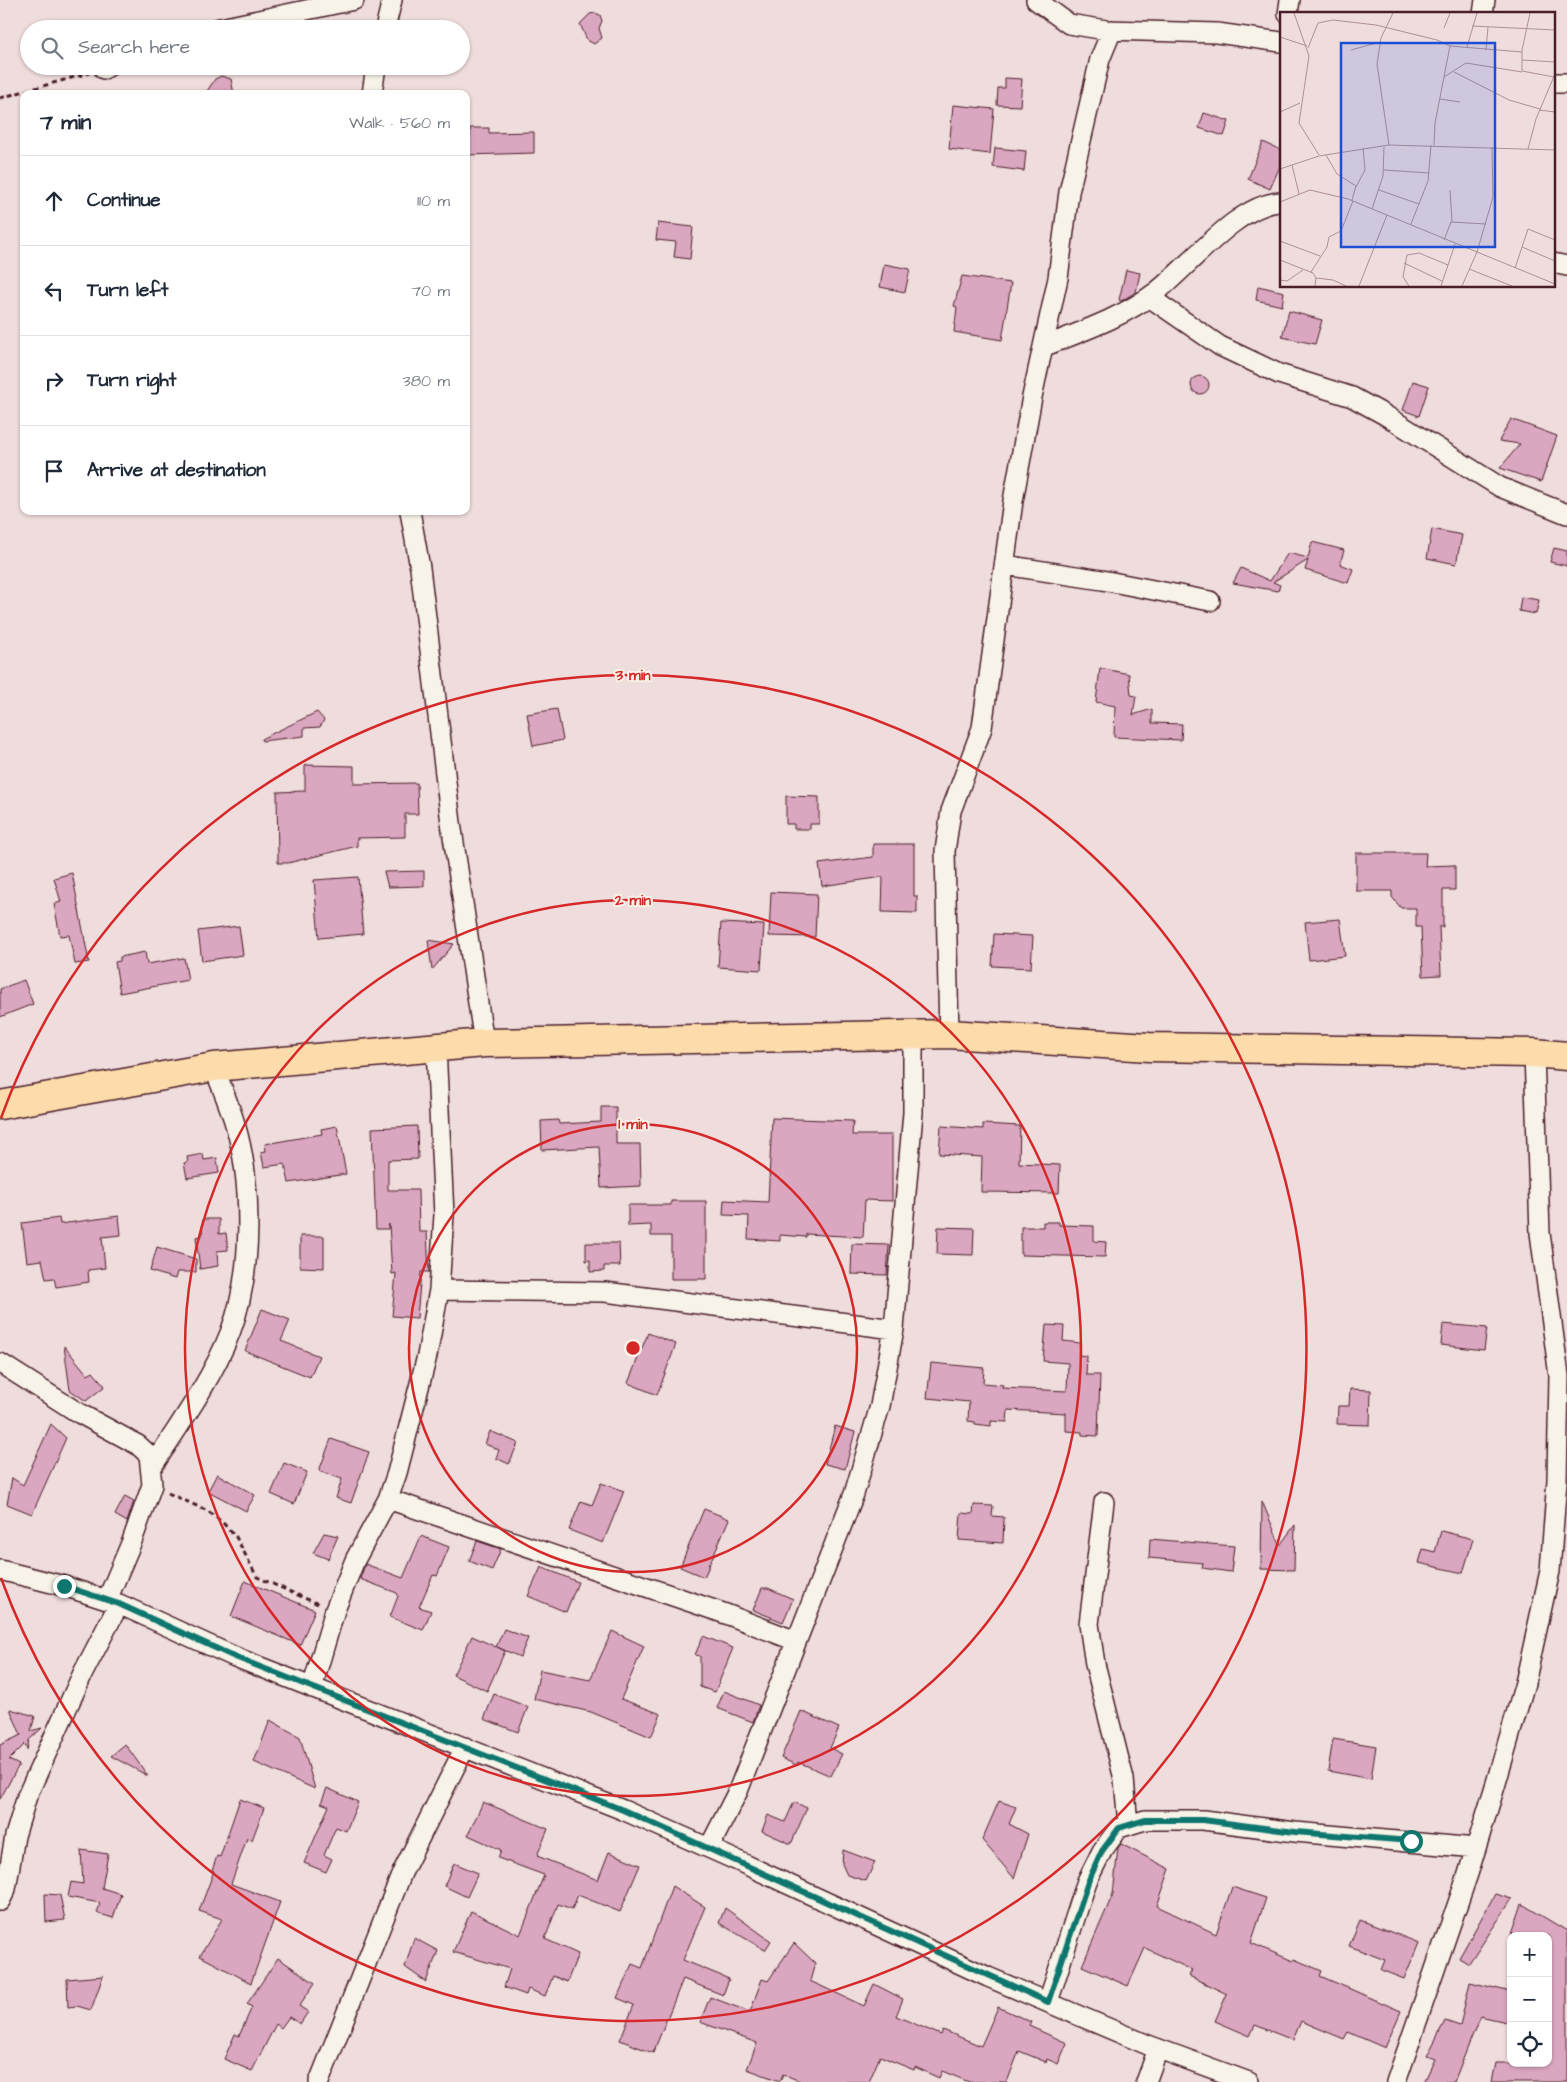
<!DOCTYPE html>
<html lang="en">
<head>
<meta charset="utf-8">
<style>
  body { margin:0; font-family:"Architects Daughter",sans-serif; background:#f6f6f7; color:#1f2937 }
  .controls { position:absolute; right:15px; bottom:15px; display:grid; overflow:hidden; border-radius:10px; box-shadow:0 1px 4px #0004 }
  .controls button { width:45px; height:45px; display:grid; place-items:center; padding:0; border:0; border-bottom:1px solid #e0e1e3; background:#fff; color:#1f2937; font:25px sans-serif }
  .stop { position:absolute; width:15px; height:15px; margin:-11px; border:4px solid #0f766e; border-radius:50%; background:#fff }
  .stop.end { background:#0f766e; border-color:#fff; box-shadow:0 1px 5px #0008 }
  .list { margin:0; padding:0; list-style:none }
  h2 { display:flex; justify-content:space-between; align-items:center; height:65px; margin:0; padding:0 20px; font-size:21px }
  h2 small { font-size:16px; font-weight:400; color:#747a83 }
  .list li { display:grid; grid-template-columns:32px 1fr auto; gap:15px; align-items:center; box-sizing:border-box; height:90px; padding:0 20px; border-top:1px solid #e0e1e3 }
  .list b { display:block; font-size:19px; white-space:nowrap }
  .list em { font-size:16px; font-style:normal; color:#747a83 }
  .icon { flex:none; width:28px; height:28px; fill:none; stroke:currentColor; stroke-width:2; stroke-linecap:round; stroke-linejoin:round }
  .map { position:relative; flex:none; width:1567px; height:2082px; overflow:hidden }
  .search { position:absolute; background:#fff; box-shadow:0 1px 4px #0004; left:20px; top:20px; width:450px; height:55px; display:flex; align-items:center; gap:12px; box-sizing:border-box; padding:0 18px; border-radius:28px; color:#747a83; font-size:19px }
  .panel { position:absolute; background:#fff; box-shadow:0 1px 4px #0004; left:20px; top:90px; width:450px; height:425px; border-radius:10px }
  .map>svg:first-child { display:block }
  .building { fill:#dba6c0; stroke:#4a1f2b }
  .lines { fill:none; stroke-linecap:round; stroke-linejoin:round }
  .minor-casing { stroke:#4a1f2b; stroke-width:22 }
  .trunk-casing { stroke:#4a1f2b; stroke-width:31 }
  .path { stroke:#4a1f2b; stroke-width:3; stroke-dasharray:5 4; stroke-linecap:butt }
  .minor { stroke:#f7f3e8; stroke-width:19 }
  .trunk { stroke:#fddcac; stroke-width:28 }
  .route { stroke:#0f766e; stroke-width:6 }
  .ring { fill:none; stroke:#d62828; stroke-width:2.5 }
  .inset-road { fill:none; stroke:#ad9095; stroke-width:1 }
  .view { fill:#1d4ed8; fill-opacity:0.15; stroke:#1d4ed8; stroke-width:2.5 }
  .inset-edge { fill:none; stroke:#4a1f2b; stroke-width:2.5 }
  .centre { fill:#d62828; stroke:#f7f3e8; stroke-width:2.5 }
  .ring-label { font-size:15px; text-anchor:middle; font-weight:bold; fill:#d62828; stroke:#f7f3e8; stroke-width:4; stroke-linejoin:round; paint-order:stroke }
</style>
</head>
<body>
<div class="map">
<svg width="1567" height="2082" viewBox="0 0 1567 2082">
  <rect width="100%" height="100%" fill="#efdcdc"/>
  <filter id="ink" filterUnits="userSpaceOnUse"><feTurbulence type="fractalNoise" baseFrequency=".02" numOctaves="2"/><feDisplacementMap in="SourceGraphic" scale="10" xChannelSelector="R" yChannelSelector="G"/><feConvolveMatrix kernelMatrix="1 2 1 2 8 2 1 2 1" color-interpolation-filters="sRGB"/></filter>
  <g filter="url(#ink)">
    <!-- building -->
    <path class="building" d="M595,13L600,15L602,21L599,28L602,38L594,44L587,40L580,24L590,14Z
      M221,76L231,79L234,94H205L215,79Z
      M1005,78L1022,79L1020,106L997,105L998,88H1005Z
      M953,105L994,109L990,154L949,149Z
      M1204,113L1229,121L1224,136L1199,128Z
      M470,128H489V133L534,132V153L466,155V137H470Z
      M1263,142L1281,150V164L1270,189L1248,179Z
      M995,148L1026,151L1024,171L993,167Z
      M658,223L693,227L690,259L674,257L676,242L656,240Z
      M884,264L910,269L905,292L880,287Z
      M1126,270L1140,273L1136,292L1121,301L1119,300Z
      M962,276L1011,283L1002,340L954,332L957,307L954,306Z
      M1258,286L1284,292L1282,306L1256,300Z
      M1289,311L1322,320L1315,344L1282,337Z
      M1191 385a9 9 0 1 1 18 0a9 9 0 1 1-18 0Z
      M1413,381L1429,386L1419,416L1403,410Z
      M1511,419L1557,436L1541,482L1500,468L1520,444L1499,441Z
      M1432,529L1462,535L1456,564L1427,558Z
      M1312,542L1344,550L1340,564L1353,569L1348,583L1305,570L1308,560L1273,582L1280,585L1278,591L1233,583L1241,568L1270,581L1288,553L1308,558Z
      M1554,548L1567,551V566L1550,562Z
      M1521,597L1539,600L1536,614L1519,611Z
      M1100,668L1129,674L1131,695L1136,696L1133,715L1152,709V723L1182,724L1181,740L1114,737L1115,706L1096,702Z
      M557,709L563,740L533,746L527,714Z
      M317,712L324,720L320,727L304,728V736L262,741L261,739Z
      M305,765L354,766V784L417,783L418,814H405V837L357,838V846L288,863H278L277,792L305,791Z
      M786,796L819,797V824H810V829H794V824H786Z
      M873,844H914V896H917V913L882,912L883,877L822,886L819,864L873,857Z
      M1356,853H1426L1425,866L1455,865V890H1443V927H1439L1441,975L1423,976L1421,927H1416V908H1401L1392,897V891H1356Z
      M424,871V886L388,887L384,872Z
      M72,873L89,962L75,964L69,935L60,936L54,904L61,902L54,878Z
      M358,877L363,934L319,938L314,880Z
      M771,892L817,894L815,937L769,936Z
      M1340,919L1345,956L1309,960L1305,922Z
      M721,923L764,925L761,970L718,967Z
      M239,926L243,955L202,961L198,931Z
      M994,934L1033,936L1031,968L992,966Z
      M428,940L454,944L432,970Z
      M145,952L147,964L184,958L188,980L120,993L115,962L120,961V957Z
      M24,980L33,1004L0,1017V989Z
      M601,1107H616V1144H640L641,1186L601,1188L599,1147L542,1150L541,1121L558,1120L559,1124L601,1122Z
      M772,1118L853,1121L852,1135H892V1201L865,1200L863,1237L806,1234V1237L780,1235V1241L748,1239L749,1216L723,1215L724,1200L768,1202Z
      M983,1124L1020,1126L1019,1163L1060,1165L1059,1193L981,1192L982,1157L939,1154L941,1126L983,1129Z
      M337,1126L346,1174L289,1183L285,1164L264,1167L261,1152L266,1151L265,1144L322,1134L321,1129Z
      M417,1126L418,1159L388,1160V1190H418L419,1232H427L429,1272H421L417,1318L392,1316L396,1273L392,1274L389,1224L388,1229H376L372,1128Z
      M203,1154L204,1160L217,1158L219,1173L187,1178L184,1163L188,1162L187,1157Z
      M671,1201H706V1279H671V1236H651V1225L628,1226V1205H671Z
      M119,1216L121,1235L102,1237L105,1268L88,1270L89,1282L56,1287L54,1278L46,1279L42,1260L27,1262L22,1223L59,1218L60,1224Z
      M203,1219H219V1234L226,1233L228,1250L217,1251L218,1266L200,1269L196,1237L202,1236Z
      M1043,1222H1059V1225L1094,1226V1241L1106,1242L1105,1257L1021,1255V1227H1043Z
      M938,1227L974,1228L973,1255L937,1254Z
      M300,1236H324V1268L300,1267Z
      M586,1243H619L620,1266H604V1271L590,1272V1260L586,1261Z
      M852,1244L889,1245L887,1275L851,1274Z
      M157,1247L196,1259V1272H177L175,1279L150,1271Z
      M262,1309L290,1320L281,1341L319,1356L310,1377L245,1351Z
      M1443,1324L1487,1328L1484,1350L1441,1345Z
      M1046,1325L1064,1326L1063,1341L1080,1343L1079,1355L1087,1356L1086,1375H1100L1098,1436L1082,1435V1432L1066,1431V1413L1008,1410L1007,1422L991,1421V1426L975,1424V1422L968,1421L969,1402L927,1398L931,1363L984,1368L983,1383L1003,1385L1002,1388L1067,1391L1068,1363L1043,1361Z
      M648,1333L676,1344L657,1395L628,1383Z
      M64,1346L88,1375L93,1372L105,1386L86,1401L70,1390Z
      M1350,1389L1371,1390L1370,1425L1337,1424L1338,1406H1349Z
      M51,1424L66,1438L32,1514L7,1504L12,1478L23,1485Z
      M835,1426L855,1432L845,1469L825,1464Z
      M490,1431L518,1443L509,1464L496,1458L499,1450L485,1444Z
      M331,1439L369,1452L351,1503L336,1498L342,1479L319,1471Z
      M284,1463L307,1472L294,1504L271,1494Z
      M217,1474L255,1495L246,1511L208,1491Z
      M601,1483L624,1491L603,1543L569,1530L581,1501L592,1505Z
      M125,1496L134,1501L127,1522L115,1515Z
      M1262,1501L1280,1545L1295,1525L1294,1570L1261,1569Z
      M974,1505L993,1506L992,1516L1004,1517L1003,1543L959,1540L961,1513L973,1514Z
      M704,1509L729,1519L710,1563H708L710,1564L704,1577L680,1567Z
      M1441,1531L1473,1539L1463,1573L1419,1563L1423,1549L1435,1552Z
      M324,1533L338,1536L328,1559L313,1553Z
      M421,1536L449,1547L437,1576L433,1575L419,1607L431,1611L423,1630L390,1617L398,1596L397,1593L360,1579L365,1564L403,1578Z
      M1150,1539L1234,1546L1231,1572L1202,1568L1203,1563L1149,1558Z
      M477,1541L501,1549L492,1570L469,1561Z
      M541,1567L578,1582L566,1612L528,1596Z
      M245,1581L315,1610L300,1645L231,1616Z
      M762,1588H768L793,1599L783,1622L753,1610Z
      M504,1629L528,1638L520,1657L497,1647L505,1651L487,1691L453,1675L472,1636L496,1647Z
      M612,1631L644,1646L621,1699L661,1714L651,1737L591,1712L534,1699L540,1670L590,1680Z
      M703,1636L733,1648L715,1692L700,1687V1656L695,1655Z
      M724,1691L759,1705L753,1722L717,1708Z
      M494,1694L528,1707L518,1732L484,1719Z
      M10,1709L35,1716L31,1731L42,1728L29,1740L27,1750L25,1744L9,1760L19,1765L0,1799V1745L21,1735Z
      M801,1711L839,1728L830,1748L842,1754L831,1776L798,1762L796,1765L781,1758Z
      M270,1720L300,1737L315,1789L254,1762Z
      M1333,1739L1376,1746L1371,1779L1328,1771Z
      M125,1744L148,1776L111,1756Z
      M327,1788L358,1802L346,1831L336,1827L324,1855L332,1859L326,1872L304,1863L329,1806L321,1803Z
      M240,1799L264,1808L252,1840L247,1838L231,1884L280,1902L251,1983L200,1956L222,1919L199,1911L214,1871H212L217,1856L220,1857Z
      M999,1801L1016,1807L1009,1824L1028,1834L1014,1878L982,1840Z
      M483,1802L548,1829L537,1856L598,1880L609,1852L640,1865L620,1912L578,1895L572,1909L558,1904L545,1939L578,1954L567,1982L553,1976L545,1996L528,1989L526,1995L504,1987L510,1969L453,1952L471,1911L520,1935L544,1875L498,1858L501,1850L468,1835Z
      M794,1802L807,1808L791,1844L762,1831L768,1815L785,1822Z
      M1121,1844L1170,1869L1157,1906L1216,1934L1232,1887L1266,1898L1251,1943L1293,1961L1294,1959L1322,1971L1320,1976L1401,2011L1385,2048L1348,2032L1344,2039L1301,2021L1293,2040L1255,2025L1250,2036L1215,2021L1227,1994L1189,1976L1192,1970L1145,1948L1128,1986L1082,1966L1113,1894L1118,1848Z
      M81,1850L108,1854L102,1888L121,1894L113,1918L97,1913L100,1903L68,1897L71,1882L83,1884Z
      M843,1850L875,1862L866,1881L847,1875L842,1864Z
      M454,1863L478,1873L467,1897L444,1886Z
      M672,1886L705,1907L683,1960L729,1979L723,1995L683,1979L653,2053L620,2040L634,2005L617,1998L632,1964L642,1968Z
      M45,1894L60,1895L65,1920L46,1922Z
      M1495,1894L1512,1899L1469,1964L1459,1958Z
      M1522,1904L1567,1931V2082H1492L1496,2063H1548V1936H1511Z
      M725,1908L771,1941L765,1950L719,1923Z
      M1360,1920L1419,1943L1404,1979L1381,1970L1385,1960L1349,1946Z
      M414,1938L438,1951L426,1982L405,1967Z
      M794,1943L815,1963L810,1981L864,2006L874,1984L903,1999L896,2016L941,2035L943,2030L981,2046L998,2007L1031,2022L1029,2026L1067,2043L1058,2064L1047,2059L1046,2062L1019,2051L1007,2082H969L942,2071L939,2078L915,2067L914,2070L880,2056L869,2082H802L783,2074L780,2081L747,2069L757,2043L700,2022L710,1997L750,2012L762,1979L768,1981Z
      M278,1958L315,1983L299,2006L308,2012L300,2024L289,2017L281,2028L276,2024L252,2071L224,2059L235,2034L239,2036L252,2007L247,2004Z
      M103,1976L91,2010L77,2006L68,2007L67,1979Z
      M1470,1982L1511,1992V2023L1480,2016L1454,2082H1424L1435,2059L1427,2056L1445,2021L1460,2026Z"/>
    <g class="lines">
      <defs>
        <path id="minor" d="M1036,0L1069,24L1106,30L1217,33L1281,42
          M1288,14L1290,0
          M1483,14L1485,0
          M216,29L354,0
          M385,29L392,0
          M104,69L109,66
          M1553,83H1567
          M372,94L376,66
          M1553,263L1567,266
          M1149,297L1220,346L1279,374L1352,397L1385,415L1500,487L1567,514
          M1043,347C1082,331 1122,318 1156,292C1189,267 1238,203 1281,202
          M410,511L420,568L451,823L484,1043
          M1005,565L1102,580L1210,601
          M949,1034L945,851L951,811L982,728L1013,501L1032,397L1058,278L1069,192L1100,59L1112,30
          M439,1290L605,1292L894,1329
          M0,1363L77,1412L138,1445L149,1455L152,1485L132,1541L107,1600
          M152,1467C180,1424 211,1381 230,1333C253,1274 253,1184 235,1124C229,1104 221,1086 214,1067
          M388,1499L726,1614L796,1641
          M1104,1502L1089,1624L1095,1664L1124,1779L1128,1825
          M0,1570L64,1586L119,1604L235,1657L623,1810L738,1861L988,1977L1148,2045L1249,2082
          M312,1688L335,1610L355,1560L388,1499L397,1473L427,1356L439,1290L444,1215L436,1047
          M709,1848L738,1791L854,1494L880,1406L894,1329L913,1113V1036
          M0,1901L6,1889L15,1836L27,1796L83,1673L119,1604
          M1048,2002L1087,1881L1102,1851L1119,1828L1145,1820H1203L1295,1832L1476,1848
          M319,2082L402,1873L465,1747
          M1146,2082L1158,2049
          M1396,2082L1468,1874L1496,1783L1525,1683L1550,1571L1557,1480L1559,1376L1540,1233L1534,1053"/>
        <path id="trunk" d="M0,1105L214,1067L484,1043L949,1034L1149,1047L1534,1053L1567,1056"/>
      </defs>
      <!-- minor casing -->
      <use href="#minor" class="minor-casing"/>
      <!-- trunk casing -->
      <use href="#trunk" class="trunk-casing"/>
      <!-- path -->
      <path class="path" d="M0,98L89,73
        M168,1493L208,1511L223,1523L236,1537L257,1577L318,1604"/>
      <!-- minor -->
      <use href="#minor" class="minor"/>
      <!-- trunk -->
      <use href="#trunk" class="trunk"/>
    </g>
  </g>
  <g class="lines" filter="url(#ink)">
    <!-- route -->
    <path class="route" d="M64,1586L119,1604L235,1657L623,1810L1048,2002L1088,1882L1102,1851L1119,1828L1145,1820H1203L1295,1832L1411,1841"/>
  </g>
  <!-- distance rings -->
  <g class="ring">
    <circle cx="633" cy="1348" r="224"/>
    <circle cx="633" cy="1348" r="448"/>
    <path d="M1 1118A673 673 0 1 1 1 1578"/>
  </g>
  <!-- overview -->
  <g transform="translate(1280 12)">
    <rect width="275" height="275" fill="#efdcdc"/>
    <path class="inset-road" d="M14,1L29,44L19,111L39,143M250,1L242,38V59L274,65M192,14L275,18M164,16L170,1M0,25L27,34M187,35L197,1M28,36L38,11L53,8L96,13L157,28L170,34L242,40M71,38L100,30M206,38L208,15M242,48L275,50M174,60L229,88L260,97M164,65L186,51L242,60M160,87L180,90M259,98L275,100M0,100L20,91M109,133L97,52L101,26L113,1M154,133L155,111L170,34M248,137L256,107L275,62M46,143L57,162L76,174L72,188M12,153L19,182M0,157L39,144L109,133L275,138M104,158L149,161M76,175L85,158L83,136M99,178L139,192M170,178L172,210M0,190L30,178L68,187L275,272M92,197L103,164L104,135M131,212L148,169L151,133M164,228L171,210L206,212M0,229L40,244M242,235L275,249M0,248L33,261L36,266L35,274M124,251L162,269M235,256L248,217L275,228M189,257L232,274M31,260L47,235L49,225L61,219L73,189M36,266L53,268L66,274M0,268L7,269L23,258M79,274L107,203M129,274L123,265L127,243L139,241L168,253M161,274L175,232M182,274L197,240L213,185L212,135"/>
    <path class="view" d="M61,31H215V235H61Z"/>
    <rect width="275" height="275" class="inset-edge"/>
  </g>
  <circle cx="633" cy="1348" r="8" class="centre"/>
  <g class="ring-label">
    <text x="633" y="680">3 min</text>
    <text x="633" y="905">2 min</text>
    <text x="633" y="1129">1 min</text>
  </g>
</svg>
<div class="controls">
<button>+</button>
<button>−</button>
<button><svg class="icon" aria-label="locate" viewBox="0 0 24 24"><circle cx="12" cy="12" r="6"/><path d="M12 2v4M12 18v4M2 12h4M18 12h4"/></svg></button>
</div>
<div class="stop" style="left:1411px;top:1841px"></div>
<div class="stop end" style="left:64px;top:1586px"></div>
<div class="search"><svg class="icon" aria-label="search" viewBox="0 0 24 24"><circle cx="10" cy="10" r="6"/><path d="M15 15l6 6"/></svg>Search here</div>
<section class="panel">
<h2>7 min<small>Walk · 560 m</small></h2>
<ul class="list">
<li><svg class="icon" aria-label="ahead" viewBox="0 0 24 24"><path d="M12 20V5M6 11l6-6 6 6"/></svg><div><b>Continue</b></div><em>110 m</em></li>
<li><svg class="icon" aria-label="left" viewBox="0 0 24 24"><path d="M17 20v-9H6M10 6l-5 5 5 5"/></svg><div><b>Turn left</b></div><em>70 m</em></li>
<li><svg class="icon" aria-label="right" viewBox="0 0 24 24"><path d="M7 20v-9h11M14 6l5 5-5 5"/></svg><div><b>Turn right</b></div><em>380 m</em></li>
<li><svg class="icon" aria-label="arrive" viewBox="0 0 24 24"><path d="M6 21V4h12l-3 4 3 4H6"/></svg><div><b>Arrive at destination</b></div></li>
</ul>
</section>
</div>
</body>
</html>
